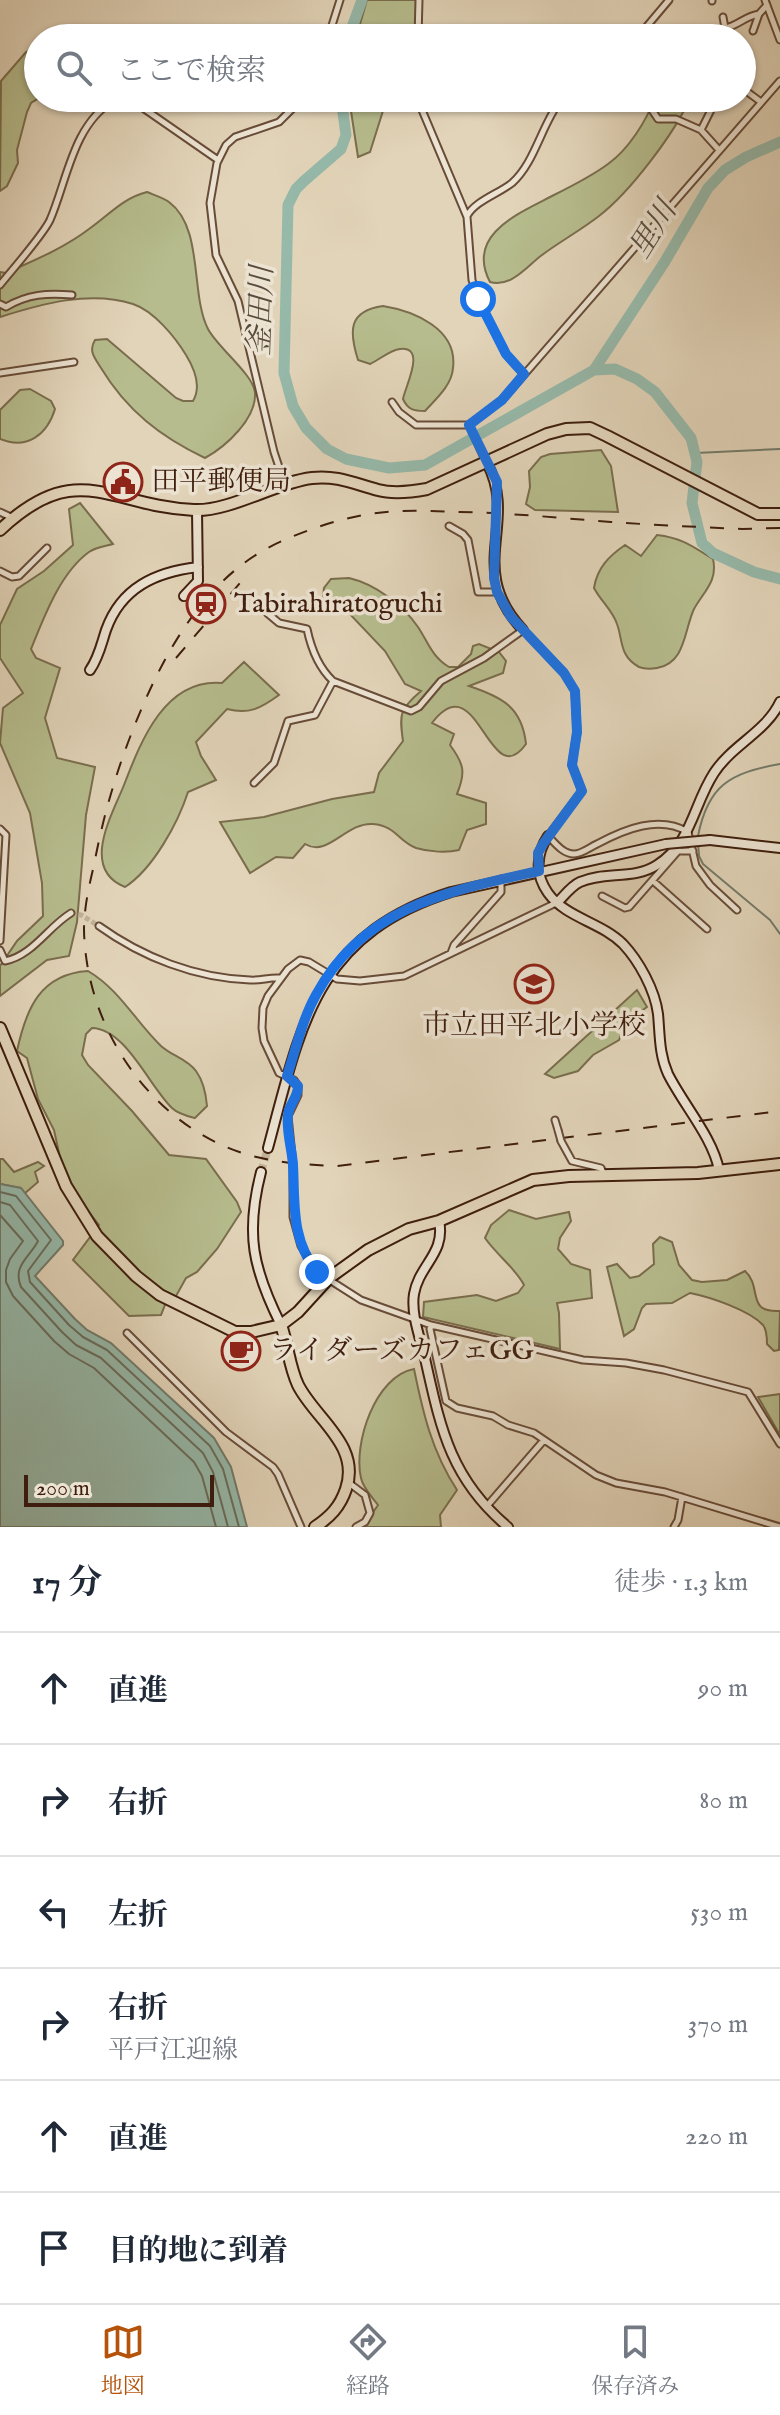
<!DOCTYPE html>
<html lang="ja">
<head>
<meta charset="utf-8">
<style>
  body { margin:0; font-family:"IM FELL English","Noto Serif JP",serif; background:#f6f6f7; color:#1f2937 }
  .scale { position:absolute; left:24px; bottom:20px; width:190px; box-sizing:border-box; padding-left:8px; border:4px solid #3f1e0d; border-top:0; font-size:22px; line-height:28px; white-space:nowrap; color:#3f1e0d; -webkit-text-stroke:6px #ece3d2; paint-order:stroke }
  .stop { position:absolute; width:24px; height:24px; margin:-18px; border:6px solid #1a73e8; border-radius:50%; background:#fff }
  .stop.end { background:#1a73e8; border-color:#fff; box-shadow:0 2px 8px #0008 }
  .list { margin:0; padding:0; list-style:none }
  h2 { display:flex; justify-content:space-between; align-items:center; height:104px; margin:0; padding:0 32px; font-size:34px }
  h2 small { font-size:26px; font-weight:400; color:#747a83 }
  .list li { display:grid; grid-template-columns:52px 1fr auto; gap:24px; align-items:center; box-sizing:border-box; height:112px; padding:0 32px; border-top:2px solid #e0e1e3 }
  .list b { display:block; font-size:30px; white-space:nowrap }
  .list p { margin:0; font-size:26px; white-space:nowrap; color:#747a83 }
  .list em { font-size:26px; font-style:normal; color:#747a83 }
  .icon { flex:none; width:44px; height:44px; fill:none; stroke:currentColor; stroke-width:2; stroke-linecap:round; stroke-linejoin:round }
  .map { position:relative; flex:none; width:780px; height:1527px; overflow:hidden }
  .search { position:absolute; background:#fff; box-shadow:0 2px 6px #0004; left:24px; right:24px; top:24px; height:88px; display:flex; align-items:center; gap:20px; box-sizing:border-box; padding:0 28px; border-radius:44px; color:#747a83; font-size:30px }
  .sheet { height:776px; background:#fff }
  nav { display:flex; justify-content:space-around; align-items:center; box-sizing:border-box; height:112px; border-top:2px solid #e0e1e3; background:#fff; font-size:22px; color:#747a83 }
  nav a { display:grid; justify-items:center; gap:4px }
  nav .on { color:#b45309 }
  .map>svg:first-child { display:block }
  .green { fill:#b6bc8d; stroke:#7a6d4d; stroke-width:2 }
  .water { fill:#96b9aa; stroke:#737b6b; stroke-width:2 }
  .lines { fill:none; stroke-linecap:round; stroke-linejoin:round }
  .shore { stroke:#6a6c5c; stroke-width:2 }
  .stream { stroke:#737b6b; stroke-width:2 }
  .river { stroke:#96b9aa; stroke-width:11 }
  .street-tunnel { stroke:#c1b097; stroke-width:5; stroke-dasharray:5 2.5; stroke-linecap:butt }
  .secondary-tunnel { stroke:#c1b097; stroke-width:8; stroke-dasharray:8 4; stroke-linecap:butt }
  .street-casing { stroke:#684c38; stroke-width:9 }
  .secondary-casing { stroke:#3f1e0d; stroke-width:12 }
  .highway-casing { stroke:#3f1e0d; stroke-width:14 }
  .street { stroke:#ece3d2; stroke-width:5 }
  .secondary { stroke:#ece3d2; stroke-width:8 }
  .highway { stroke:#e2d4b9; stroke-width:10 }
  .rail { stroke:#3f1e0d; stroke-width:2; stroke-dasharray:14 14; stroke-linecap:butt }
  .street-bridge-casing { stroke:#684c38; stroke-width:9; stroke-linecap:butt }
  .secondary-bridge-casing { stroke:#3f1e0d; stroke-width:12; stroke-linecap:butt }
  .street-bridge { stroke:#ece3d2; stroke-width:5 }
  .secondary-bridge { stroke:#ece3d2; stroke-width:8 }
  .route { stroke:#1a73e8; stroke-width:10 }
  .labels { text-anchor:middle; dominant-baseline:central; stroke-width:7; stroke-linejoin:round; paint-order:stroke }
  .poi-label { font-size:28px; fill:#3f1e0d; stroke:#ece3d2; text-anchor:start }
  .water-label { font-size:30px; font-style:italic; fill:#594c3c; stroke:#ece3d2 }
</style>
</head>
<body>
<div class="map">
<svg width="780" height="1527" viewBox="0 0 780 1527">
  <rect width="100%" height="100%" fill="#e2d4b9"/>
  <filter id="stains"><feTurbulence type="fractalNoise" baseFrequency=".0025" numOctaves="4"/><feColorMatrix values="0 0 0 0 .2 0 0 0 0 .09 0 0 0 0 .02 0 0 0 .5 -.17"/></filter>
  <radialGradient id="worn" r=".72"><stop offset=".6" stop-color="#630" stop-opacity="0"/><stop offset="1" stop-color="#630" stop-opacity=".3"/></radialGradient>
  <!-- green -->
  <path class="green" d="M367,0H419L413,38H356Z
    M38,46L39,98L31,103L27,112L17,150L18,163L7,186L0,191L1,81L26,52Z
    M349,98H387L370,152L358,157Z
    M655,98H690C675,133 630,192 599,216C581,230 561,241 542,255C527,266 511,288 490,282C465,234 520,213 554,195C572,186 592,176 608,164C629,149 646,121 655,98Z
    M147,192C154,195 164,198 169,202C204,228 190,294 208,329C218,348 252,373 255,392C257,419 225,447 205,458C161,437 127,411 101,368C95,358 88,351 95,340L107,339L176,398L183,401H193C202,386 194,368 186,355C175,337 154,311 133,304C90,290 41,304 0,317V272L6,273C35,260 64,248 89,229C109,215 123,198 147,192Z
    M383,306C414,311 458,329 453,368C452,385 436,399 425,411C414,411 408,410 403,399C405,387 427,346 400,349C390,350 379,360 370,364L358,360C349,331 348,311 383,306Z
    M30,389L51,401L55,409C47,435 27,450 0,439V410L20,390Z
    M601,450L611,466L618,512L535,510L526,504L530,487L529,471L541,457L550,454Z
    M80,503L113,544C106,546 96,547 89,552C60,573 44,617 31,649L36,658L60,668L45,718L57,758L95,767L86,815L77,922L69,956L47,960L0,996V966L17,941L43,916L42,883L30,813L0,743L3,708L23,693L0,658V625L17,589L44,571L73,545L69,509Z
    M657,535C682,538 692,546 713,559C718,581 704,591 694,609C684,630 686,663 657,668C651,669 644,669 639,667C619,656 623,640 617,624C613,611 600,600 594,588C597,568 609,556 625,545L641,556Z
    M349,578C375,584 403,605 418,627C428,642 432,657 449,667H458L471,654L473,646L479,644L499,652L506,661L503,673L469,686C502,697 522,707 526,744C489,796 478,662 432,723L454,734L450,745C464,764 466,772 457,794L486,803V824L467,830L459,850C447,853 429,852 416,848C398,841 396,826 373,824C346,822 328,858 305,844L293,858L276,857L250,873L220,822L264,817L332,799L374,792L379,773L403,741C399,713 400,709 421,691L405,684L385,651L347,611L332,605L323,597L324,588L331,579Z
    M244,662L279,695C261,708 249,715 227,709L196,742L201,756L216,780L188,792C178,823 153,869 125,887C80,869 112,815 124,785C141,741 165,678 222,683Z
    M88,971C120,990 135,1021 161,1046C172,1056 187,1059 196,1071C204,1082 206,1094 207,1106L195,1118C187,1116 178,1114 172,1108C149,1086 126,1029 92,1028L86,1034L82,1055L88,1065L132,1111L169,1155L206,1159L237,1202L241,1212L217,1249L197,1272L186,1278L176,1296L168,1297L161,1315L129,1316L73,1260L99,1225L54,1168L61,1162L54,1130L38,1099L27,1058L17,1051C26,1009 40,974 88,971Z
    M637,990L647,1007L626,1022L619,1040L593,1055L578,1071L554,1078L545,1074Z
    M0,1159H3L14,1172L38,1162L44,1166L35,1172L38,1182L24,1194L20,1188L0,1184Z
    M509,1210L536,1219L569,1212L571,1221L560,1238L558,1249L571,1264L590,1270L592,1298L557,1303L559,1313L560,1349L423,1317L424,1302L477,1295L496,1301L518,1293L524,1285C516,1269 496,1254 485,1238L491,1225Z
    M660,1237L672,1242L679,1265L692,1280L702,1282L727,1280L745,1271C763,1287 745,1313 780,1311L779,1350L774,1351L767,1344C767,1338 767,1330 763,1325C749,1310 710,1297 690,1293L672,1303L646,1304L642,1308L634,1329L624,1336L607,1267L617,1264L630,1278L639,1276L654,1264L653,1244Z
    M414,1369C423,1413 432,1452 457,1490L440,1515L441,1527H363L378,1505C372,1497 363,1488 361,1478C353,1444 375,1376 414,1369Z
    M780,1394V1435L758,1397Z"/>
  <!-- water -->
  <path class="water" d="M0,1184L21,1188L63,1241V1245L35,1276L75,1319L87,1330L111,1343L214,1438L231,1467L247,1527H0Z"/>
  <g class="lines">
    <!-- shore -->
    <path class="shore" d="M0,1192L16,1196L51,1240L28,1271L30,1282L69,1325L83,1337L107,1350L210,1446L223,1469L239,1527
      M0,1202L10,1205L38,1241C30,1257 12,1266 21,1287L62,1332L76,1345L101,1358L203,1453L213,1472L228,1527
      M0,1215L23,1241L10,1259L6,1270V1282L13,1296L54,1341L69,1354L94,1368L194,1462L202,1476L216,1527"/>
    <!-- stream -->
    <path class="stream" d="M696,453L780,449
      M698,836C708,785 730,773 780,764
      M698,842L699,856L703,864L770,920L780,934"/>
    <!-- river -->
    <path class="river" d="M348,38L362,0
      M341,98L346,135L341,149L304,181L296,189L288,205L284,373L293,406L306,428L327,449L346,459L389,468L425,465L594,370L615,369L637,379L655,392L691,438L697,462L692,503L702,543L713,553L754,572L780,579
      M594,370L664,263L708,188L725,170L746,157L780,142"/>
    <!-- street-tunnel -->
    <path class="street-tunnel" d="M71,913L81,915L99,926"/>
    <!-- secondary-tunnel -->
    <path class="secondary-tunnel" d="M261,1172L268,1148"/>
    <defs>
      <path id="street" d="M765,0L780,40
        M712,1V0
        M723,17L725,28C738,26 745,16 759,14
        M753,31L759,14L767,5
        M328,38L340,0
        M418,38L419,0
        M637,38L669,0
        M714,38L725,28
        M742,88L761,102
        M421,98L422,110L467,217L472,280L478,299L506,354L523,373
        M644,98L658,119H676L701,130
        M717,98L701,130L719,150
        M467,216C475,201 498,194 512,183C535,163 542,123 562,98
        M0,285C12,270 43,235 50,220C67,181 73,125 113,101L132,103L143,108L218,160
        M0,304L6,307C28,294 47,293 72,295
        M0,373L74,362
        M392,402L399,412L416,425H469
        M485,460L469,425L502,400L780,81
        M285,485L274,452L238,301L216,255L210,203L217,163L226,145L235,137L279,122L303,98
        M0,512L13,518
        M449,526L463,534L468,540L478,592H497
        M0,571L12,577L19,576L47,548
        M260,607L279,623L307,629C311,648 319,668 333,681L411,711L419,707L441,681L484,658L523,630L564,673L575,691L577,732L572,765L582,791L548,836C555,843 563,854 574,854C582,854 590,847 597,844C625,829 659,815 688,832L696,866L710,885L737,910
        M254,783L274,763L288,721L315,715L333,681
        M0,829L6,835L0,941
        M653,881L707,929
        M602,896L625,908L629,907L678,851H693
        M556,903L404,976L360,981L337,979L309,962L300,960L288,969L268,996L263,1008L262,1028L264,1041L279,1073L294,1080L298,1086V1095L288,1116L293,1165V1217L301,1246L317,1272L361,1300L431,1325L583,1360L626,1363L664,1370L748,1392L780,1444
        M99,926C142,957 195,978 250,980C260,981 270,977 280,978
        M0,950L5,961C32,956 48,927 71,913
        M451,953L454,945L501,892V879
        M555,1120L558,1130
        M561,1141L572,1161L601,1168L604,1175
        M431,1325L430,1329L446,1401L457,1408L493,1416L508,1425L534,1433L596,1475L616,1483L665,1492L780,1527
        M127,1333L226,1432L273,1467L278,1474L301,1527
        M349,1483L365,1495L370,1513L365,1522L356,1527
        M487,1506L544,1440
        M674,1527L678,1520L682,1497"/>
      <path id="secondary" d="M487,463C519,524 465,568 523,630
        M184,596L198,581L197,511
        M90,670C99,657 101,645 106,630C121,588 155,572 198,567
        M548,836C536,854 535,875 548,893C566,918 601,922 623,944C639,961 655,990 658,1014C660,1035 659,1054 668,1074C683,1104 713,1138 719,1170
        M710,840L780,848
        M557,903C564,896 571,886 580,882C604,871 634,880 657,865C692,843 693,805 714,773C732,745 766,732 780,702
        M268,1148C301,1025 315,935 451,892L666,844
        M261,1172C245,1234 253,1269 281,1325
        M439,1221C446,1253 419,1265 414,1294C411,1313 419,1335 424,1354C440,1425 449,1478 508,1527"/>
      <path id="highway" d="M0,530C77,457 109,506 194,510C229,512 277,482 312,478C337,475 355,484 378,490C393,494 411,492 427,489L547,434L566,429L590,428L607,436L758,514H780
        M0,1028L66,1186L97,1236L136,1276L160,1295L235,1332H251L281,1325L298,1312L329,1278L368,1250L409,1229L439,1221L533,1180L569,1176L698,1173L780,1164
        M281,1325C288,1345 289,1366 298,1385C315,1419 361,1445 346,1489C340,1507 330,1517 315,1527"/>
    </defs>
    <!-- street casing -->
    <use href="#street" class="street-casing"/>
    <!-- secondary casing -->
    <use href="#secondary" class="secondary-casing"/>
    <!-- highway casing -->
    <use href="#highway" class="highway-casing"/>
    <!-- street -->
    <use href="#street" class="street"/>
    <!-- secondary -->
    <use href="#secondary" class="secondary"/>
    <!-- highway -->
    <use href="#highway" class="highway"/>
    <!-- rail -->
    <path class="rail" d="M780,528L742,529C698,527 654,525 611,522C561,518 511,513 460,512C430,511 400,509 369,514C339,519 309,529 282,541C206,574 163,654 134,727C116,772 103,817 94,865C89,886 84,908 84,930C86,1031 154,1129 252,1156C281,1163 308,1165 337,1166L780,1111
      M176,658L246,576"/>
    <defs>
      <path id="street-bridge" d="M558,1130L561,1141"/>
      <path id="secondary-bridge" d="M666,844L710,840"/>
    </defs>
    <!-- street-bridge casing -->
    <use href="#street-bridge" class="street-bridge-casing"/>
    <!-- secondary-bridge casing -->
    <use href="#secondary-bridge" class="secondary-bridge-casing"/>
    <!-- street-bridge -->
    <use href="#street-bridge" class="street-bridge"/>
    <!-- secondary-bridge -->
    <use href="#secondary-bridge" class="secondary-bridge"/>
  </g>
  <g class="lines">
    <!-- route -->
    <path class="route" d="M317,1272C291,1239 295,1204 293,1165C292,1149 286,1131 288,1115C289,1104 298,1098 298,1086L287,1076C296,1049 302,1020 316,995C364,906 449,891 539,871L538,853L543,844L582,791L572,765L577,732L575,691L564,673L511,617L497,592L494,578L497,482L469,425L502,400L524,374L506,354L478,299"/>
  </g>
  <!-- icons -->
  <defs>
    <symbol id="civic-ring" viewBox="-11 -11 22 22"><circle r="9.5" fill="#ece3d2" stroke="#8f2418" stroke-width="1.5"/><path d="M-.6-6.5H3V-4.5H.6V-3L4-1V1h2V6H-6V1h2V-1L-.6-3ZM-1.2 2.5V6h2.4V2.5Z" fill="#8f2418"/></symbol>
    <symbol id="station-ring" viewBox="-11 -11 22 22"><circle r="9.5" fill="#ece3d2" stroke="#8f2418" stroke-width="1.5"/><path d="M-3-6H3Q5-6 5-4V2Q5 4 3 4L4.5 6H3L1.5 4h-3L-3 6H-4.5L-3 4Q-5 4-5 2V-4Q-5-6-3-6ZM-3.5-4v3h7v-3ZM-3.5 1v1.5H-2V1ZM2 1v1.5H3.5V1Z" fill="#8f2418"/></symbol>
    <symbol id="school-ring" viewBox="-11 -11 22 22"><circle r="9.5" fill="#ece3d2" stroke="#8f2418" stroke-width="1.5"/><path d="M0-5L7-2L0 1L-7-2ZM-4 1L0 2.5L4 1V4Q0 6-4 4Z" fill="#8f2418"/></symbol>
    <symbol id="cafe-ring" viewBox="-11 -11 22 22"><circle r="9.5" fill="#ece3d2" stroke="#8f2418" stroke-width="1.5"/><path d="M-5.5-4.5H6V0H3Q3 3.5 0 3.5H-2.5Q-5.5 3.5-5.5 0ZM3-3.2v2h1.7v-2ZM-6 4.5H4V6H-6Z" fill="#8f2418"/></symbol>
  </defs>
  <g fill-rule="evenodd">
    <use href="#civic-ring" x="101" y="460" width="44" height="44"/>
    <use href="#station-ring" x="184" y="582" width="44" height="44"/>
    <use href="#school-ring" x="512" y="962" width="44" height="44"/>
    <use href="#cafe-ring" x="219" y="1329" width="44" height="44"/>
  </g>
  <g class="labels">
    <!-- poi labels -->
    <g class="poi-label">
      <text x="151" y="482">田平郵便局</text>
      <text x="234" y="604">Tabirahiratoguchi</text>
      <text x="534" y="1026" text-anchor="middle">市立田平北小学校</text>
      <text x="269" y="1351">ライダーズカフェGG</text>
    </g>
    <!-- water labels -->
    <g class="water-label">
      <text transform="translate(654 230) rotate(-58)">里川</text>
      <text transform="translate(262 311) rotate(-88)">釜田川</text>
    </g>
  </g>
  <rect width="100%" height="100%" filter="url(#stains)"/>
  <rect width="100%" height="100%" fill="url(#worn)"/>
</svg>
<div class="scale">200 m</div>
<div class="stop" style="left:478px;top:299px"></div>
<div class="stop end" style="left:317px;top:1272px"></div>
<div class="search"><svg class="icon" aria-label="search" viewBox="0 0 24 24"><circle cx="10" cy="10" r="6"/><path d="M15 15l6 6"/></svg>ここで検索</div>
</div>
<section class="sheet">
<h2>17 分<small>徒歩 · 1.3 km</small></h2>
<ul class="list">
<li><svg class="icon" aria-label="ahead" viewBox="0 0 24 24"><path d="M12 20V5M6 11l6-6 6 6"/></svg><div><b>直進</b></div><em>90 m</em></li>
<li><svg class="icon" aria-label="right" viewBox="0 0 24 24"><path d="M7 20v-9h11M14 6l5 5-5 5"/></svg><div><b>右折</b></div><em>80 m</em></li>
<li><svg class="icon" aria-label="left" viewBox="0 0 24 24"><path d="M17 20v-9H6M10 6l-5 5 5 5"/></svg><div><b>左折</b></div><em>530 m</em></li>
<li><svg class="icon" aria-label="right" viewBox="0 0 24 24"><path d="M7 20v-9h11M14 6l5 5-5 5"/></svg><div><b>右折</b><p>平戸江迎線</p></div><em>370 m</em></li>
<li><svg class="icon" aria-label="ahead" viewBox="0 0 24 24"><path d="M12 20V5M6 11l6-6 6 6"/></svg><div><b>直進</b></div><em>220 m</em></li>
<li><svg class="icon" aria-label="arrive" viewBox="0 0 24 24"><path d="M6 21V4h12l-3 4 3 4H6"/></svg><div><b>目的地に到着</b></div></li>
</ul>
</section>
<nav>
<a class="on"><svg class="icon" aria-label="map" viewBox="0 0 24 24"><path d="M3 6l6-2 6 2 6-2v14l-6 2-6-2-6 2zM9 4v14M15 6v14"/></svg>地図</a>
<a><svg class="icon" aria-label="directions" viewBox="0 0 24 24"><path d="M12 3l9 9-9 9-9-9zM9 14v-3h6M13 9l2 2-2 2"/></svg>経路</a>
<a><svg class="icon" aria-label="saved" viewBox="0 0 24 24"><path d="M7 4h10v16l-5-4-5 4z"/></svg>保存済み</a>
</nav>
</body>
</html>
